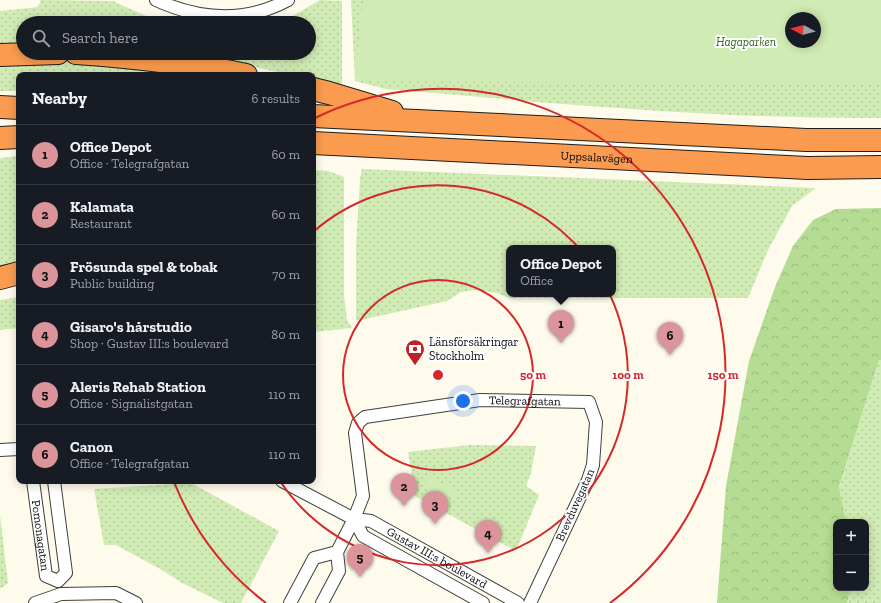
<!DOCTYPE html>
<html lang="en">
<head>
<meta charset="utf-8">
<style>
  body { margin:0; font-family:"Zilla Slab",serif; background:#20242c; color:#f1f3f6 }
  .controls { position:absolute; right:12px; bottom:12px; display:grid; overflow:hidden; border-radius:8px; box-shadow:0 2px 10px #0003 }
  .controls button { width:36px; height:36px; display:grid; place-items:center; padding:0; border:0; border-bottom:1px solid #363941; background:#171b24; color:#f1f3f6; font:20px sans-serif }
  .compass { position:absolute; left:785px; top:12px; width:36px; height:36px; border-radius:50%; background:#171b24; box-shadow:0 2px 10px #0003; rotate:277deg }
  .you { position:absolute; left:463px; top:401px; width:14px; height:14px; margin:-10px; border:3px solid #fff; border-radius:50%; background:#1a73e8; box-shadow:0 0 0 6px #1a73e833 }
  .badge { display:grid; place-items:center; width:26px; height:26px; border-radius:50%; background:#db949a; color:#111; font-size:13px; font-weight:700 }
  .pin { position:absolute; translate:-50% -33px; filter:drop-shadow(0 1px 2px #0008) }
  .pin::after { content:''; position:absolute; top:21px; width:14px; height:12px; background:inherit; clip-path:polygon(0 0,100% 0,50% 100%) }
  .popup { position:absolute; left:506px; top:245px; width:110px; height:52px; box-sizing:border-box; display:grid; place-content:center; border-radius:8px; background:#171b24; filter:drop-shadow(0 1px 3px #0005); font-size:13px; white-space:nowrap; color:#9ea1a6 }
  .popup b { font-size:15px; color:#f1f3f6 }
  .popup::after { content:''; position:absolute; left:50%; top:100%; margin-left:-8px; border:8px solid transparent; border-top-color:#171b24 }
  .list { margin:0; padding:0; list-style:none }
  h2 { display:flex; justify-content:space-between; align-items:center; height:52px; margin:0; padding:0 16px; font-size:17px }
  h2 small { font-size:13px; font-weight:400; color:#9ea1a6 }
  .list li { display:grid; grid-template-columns:26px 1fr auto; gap:12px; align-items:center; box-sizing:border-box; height:60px; padding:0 16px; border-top:1px solid #363941 }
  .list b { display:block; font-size:15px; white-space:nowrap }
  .list p { margin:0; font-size:13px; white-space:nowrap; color:#9ea1a6 }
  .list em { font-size:13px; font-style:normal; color:#9ea1a6 }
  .icon { flex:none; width:22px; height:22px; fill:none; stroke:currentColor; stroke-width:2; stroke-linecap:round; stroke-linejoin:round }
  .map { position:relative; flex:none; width:881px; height:603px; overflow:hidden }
  .search { position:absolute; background:#171b24; box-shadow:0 2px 10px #0003; left:16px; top:16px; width:300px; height:44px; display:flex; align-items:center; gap:10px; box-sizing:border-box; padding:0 14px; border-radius:22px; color:#9ea1a6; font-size:15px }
  .panel { position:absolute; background:#171b24; box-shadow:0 2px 10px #0003; left:16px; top:72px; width:300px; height:412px; border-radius:8px }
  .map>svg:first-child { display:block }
  .grass { fill:url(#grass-dots); fill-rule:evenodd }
  .forest { fill:url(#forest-crowns) }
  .park { fill:#d1ebb4; fill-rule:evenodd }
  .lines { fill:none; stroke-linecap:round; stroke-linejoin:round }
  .street-casing { stroke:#3f3f3f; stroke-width:14 }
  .highway-casing { stroke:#1d1d1d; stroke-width:24 }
  .street { stroke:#fff; stroke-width:12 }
  .highway { stroke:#fa9b4f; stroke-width:22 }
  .ring { fill:none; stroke:#d62828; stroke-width:2 }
  .labels { text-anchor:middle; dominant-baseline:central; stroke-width:4; stroke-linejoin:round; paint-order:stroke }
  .park-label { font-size:12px; font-style:italic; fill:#2b661a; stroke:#fff }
  .street-label { font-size:12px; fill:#0c0c0c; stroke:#fff }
  .poi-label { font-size:12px; fill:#0c0c0c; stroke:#fff; text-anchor:start }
  .centre { fill:#d62828; stroke:#fff; stroke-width:2 }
  .ring-label { font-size:12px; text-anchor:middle; font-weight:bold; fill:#d62828; stroke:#fff; stroke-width:4; stroke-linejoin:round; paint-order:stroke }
</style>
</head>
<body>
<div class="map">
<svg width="881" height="603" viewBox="0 0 881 603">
  <defs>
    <pattern id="grass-dots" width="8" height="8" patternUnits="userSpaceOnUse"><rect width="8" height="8" fill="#d1ebb4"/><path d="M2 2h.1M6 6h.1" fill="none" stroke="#b2c89a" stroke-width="1.8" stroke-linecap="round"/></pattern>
    <pattern id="forest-crowns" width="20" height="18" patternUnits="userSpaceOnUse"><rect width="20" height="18" fill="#b5dc93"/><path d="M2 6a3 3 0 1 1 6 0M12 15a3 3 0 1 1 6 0" fill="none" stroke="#9abc7e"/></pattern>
  </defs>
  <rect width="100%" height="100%" fill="#fffbec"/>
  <!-- grass -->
  <path class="grass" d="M41,0L113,1L144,15L167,23H23V43H0V10L1,11L38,7Z
    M320,0L342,1V87L313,80V75H290L242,64L181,53H309V23H281Z
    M351,0H528L775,60L881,70V118C715,119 551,103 386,89L355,81Z
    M84,60L221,75H19V91H0V62Z
    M19,156V264L0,271V158Z
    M362,169L816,188L792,206L767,252L748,298H510L497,293L476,290L461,292L447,301L356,321V246L360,178ZM509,248H613V294H509Z
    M313,170L328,171L344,177V295L347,320L352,328L313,332Z
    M19,297V328L0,330V300Z
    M879,360H881V603H847L851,588H866V522H846L839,488Z
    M469,445L536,446L531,473L526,486L539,495L516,551L415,496L408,452Z
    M191,483L279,531L241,603H223L182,583L162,570L116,545H104L94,489Z
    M0,515L8,583L0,589Z"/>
  <!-- forest -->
  <path class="forest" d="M881,208V360H879L839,487L846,522H836V588H851L847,603H717L726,486L749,361L775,287L793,246L813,220L836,209Z"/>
  <!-- park -->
  <path class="park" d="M363,0H881V85L355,81ZM791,18H815V42H791Z
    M432,475L436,478L439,483C447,485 454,487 459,494L457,498L453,499L441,493L432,492L428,490L426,485V476Z"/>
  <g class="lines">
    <defs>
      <g id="street">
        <path d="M156,0C200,20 245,23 288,0"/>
        <path d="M0,450L19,449"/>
        <path id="s1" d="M33,481L46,576L58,581"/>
        <path d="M54,481L66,573L58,581"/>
        <path id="s2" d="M282,481L354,519L371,521L518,603"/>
        <path d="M354,519L363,536L483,603"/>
        <path id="s3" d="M337,552L354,519L363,496L355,433L358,423L365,417L480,400L589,402L596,422L593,465L588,480L530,603"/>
        <path d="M35,603L61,594L116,593L136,603"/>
        <path d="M290,603L314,558L337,552L339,571L322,603"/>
      </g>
      <g id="highway">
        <path d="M76,53C133,57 190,63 246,75"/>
        <path d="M0,55L58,53"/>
        <path d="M313,89L329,93L392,112"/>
        <path d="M0,107L19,108"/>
        <path d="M313,116L806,140H881"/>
        <path d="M0,138L19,137"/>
        <path id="s4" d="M313,143L808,168L881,167"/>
        <path d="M0,278L19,273"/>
      </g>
    </defs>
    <!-- street casing -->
    <use href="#street" class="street-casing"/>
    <!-- highway casing -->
    <use href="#highway" class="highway-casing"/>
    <!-- street -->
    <use href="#street" class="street"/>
    <!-- highway -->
    <use href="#highway" class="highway"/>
  </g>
  <!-- distance rings -->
  <g class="ring">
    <circle cx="438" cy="375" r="95"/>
    <path d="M313 232A190 190 0 1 1 280 481"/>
    <path d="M266 603A285 285 0 0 1 174 482M313 119A285 285 0 0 1 610 603"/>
  </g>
  <!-- icons -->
  <defs>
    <symbol id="bank-pin" viewBox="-11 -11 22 30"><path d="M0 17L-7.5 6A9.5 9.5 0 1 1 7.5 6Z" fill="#c11f29" stroke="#fff"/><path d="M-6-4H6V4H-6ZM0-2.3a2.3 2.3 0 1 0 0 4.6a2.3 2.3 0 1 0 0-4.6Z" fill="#fff"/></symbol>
  </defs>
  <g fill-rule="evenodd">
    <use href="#bank-pin" x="404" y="338" width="22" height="30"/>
  </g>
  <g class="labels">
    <!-- park labels -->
    <g class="park-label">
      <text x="746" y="42">Hagaparken</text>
    </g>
    <!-- street labels -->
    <g class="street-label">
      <text stroke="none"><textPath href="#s4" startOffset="284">Uppsalavägen</textPath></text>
      <text stroke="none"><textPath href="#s3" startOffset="306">Telegrafgatan</textPath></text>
      <text transform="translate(575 505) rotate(-66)">Brevduvegatan</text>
      <text stroke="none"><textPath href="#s1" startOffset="55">Pomonagatan</textPath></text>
      <text stroke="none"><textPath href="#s2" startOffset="174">Gustav III:s boulevard</textPath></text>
    </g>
    <!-- poi labels -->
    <g class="poi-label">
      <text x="429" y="342">Länsförsäkringar<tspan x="429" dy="14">Stockholm</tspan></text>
    </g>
  </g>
  <circle cx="438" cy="375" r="6" class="centre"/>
  <g class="ring-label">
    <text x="533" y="379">50 m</text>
    <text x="628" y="379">100 m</text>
    <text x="723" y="379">150 m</text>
  </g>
</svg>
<div class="controls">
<button>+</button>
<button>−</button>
</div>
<svg class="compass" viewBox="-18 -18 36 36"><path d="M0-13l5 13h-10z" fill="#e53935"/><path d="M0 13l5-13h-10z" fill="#9ea1a6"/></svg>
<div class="you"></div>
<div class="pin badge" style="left:561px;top:343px">1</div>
<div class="popup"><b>Office Depot</b>Office</div>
<div class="pin badge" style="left:404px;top:506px">2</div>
<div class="pin badge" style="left:435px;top:524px">3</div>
<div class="pin badge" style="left:488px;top:553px">4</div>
<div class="pin badge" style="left:360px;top:577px">5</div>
<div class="pin badge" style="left:670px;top:355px">6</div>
<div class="search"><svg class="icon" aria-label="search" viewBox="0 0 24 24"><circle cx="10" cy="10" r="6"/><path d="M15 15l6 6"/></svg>Search here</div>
<section class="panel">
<h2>Nearby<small>6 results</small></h2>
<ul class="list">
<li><span class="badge">1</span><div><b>Office Depot</b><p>Office · Telegrafgatan</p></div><em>60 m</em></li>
<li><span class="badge">2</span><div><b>Kalamata</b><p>Restaurant</p></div><em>60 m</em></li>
<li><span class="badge">3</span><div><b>Frösunda spel &amp; tobak</b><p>Public building</p></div><em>70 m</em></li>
<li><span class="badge">4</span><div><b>Gisaro's hårstudio</b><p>Shop · Gustav III:s boulevard</p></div><em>80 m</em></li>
<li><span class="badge">5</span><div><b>Aleris Rehab Station</b><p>Office · Signalistgatan</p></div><em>110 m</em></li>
<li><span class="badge">6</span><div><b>Canon</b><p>Office · Telegrafgatan</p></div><em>110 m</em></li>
</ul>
</section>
</div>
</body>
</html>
